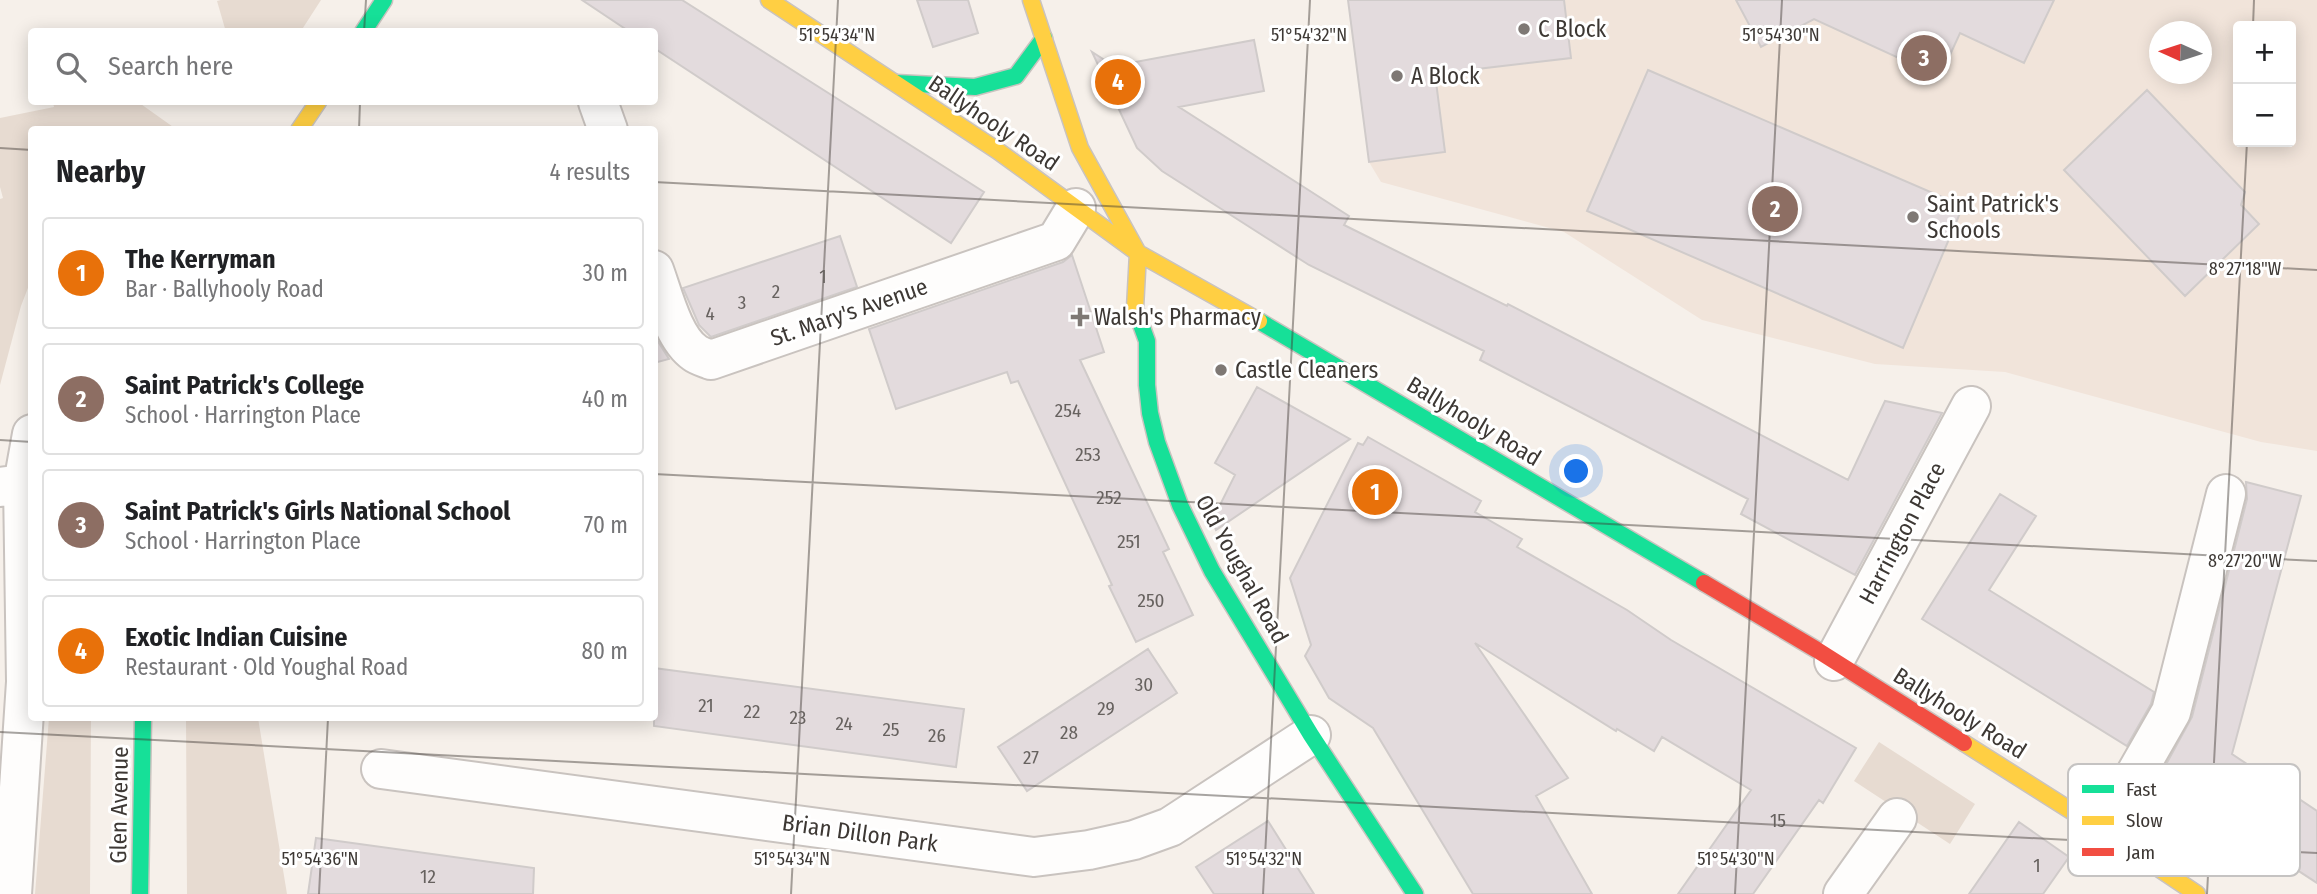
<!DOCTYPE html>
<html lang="en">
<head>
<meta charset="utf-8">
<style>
  body { margin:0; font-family:"Fira Sans Condensed",sans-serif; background:#f2f2f2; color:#202124 }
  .controls { position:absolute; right:21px; top:21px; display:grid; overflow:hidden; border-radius:7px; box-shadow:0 4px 18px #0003 }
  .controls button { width:63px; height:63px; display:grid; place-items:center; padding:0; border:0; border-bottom:2px solid #e0e0e0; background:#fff; color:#202124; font:35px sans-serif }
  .compass { position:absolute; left:2149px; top:21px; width:63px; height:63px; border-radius:50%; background:#fff; box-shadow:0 4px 18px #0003; rotate:273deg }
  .you { position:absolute; left:1577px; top:472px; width:24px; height:24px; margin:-18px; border:5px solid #fff; border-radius:50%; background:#1a73e8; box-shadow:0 0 0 10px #1a73e833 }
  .badge { display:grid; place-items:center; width:46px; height:46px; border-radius:50%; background:#7e7874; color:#fff; font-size:23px; font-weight:700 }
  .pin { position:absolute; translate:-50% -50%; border:4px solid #fff; box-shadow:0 2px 7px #0006 }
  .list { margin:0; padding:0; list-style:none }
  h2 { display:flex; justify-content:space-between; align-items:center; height:91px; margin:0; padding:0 28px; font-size:30px }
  h2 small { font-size:23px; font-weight:400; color:#757577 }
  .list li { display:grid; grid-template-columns:46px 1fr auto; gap:21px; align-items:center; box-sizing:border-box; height:112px; margin:0 14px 14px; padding:0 14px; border:2px solid #e0e0e0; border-radius:7px }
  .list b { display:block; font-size:26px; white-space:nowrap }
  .list p { margin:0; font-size:23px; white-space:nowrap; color:#757577 }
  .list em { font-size:23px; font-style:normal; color:#757577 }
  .icon { flex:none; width:38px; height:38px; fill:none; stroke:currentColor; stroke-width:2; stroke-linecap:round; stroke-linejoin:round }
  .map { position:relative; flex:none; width:2317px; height:894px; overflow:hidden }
  .search { position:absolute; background:#fff; box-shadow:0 4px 18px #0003; left:28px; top:28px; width:630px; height:77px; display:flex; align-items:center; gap:18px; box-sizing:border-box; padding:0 24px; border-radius:7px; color:#757577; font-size:26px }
  .panel { position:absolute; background:#fff; box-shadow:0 4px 18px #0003; left:28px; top:126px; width:630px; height:595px; border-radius:7px }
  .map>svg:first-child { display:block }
  .built { fill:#f1e4da; fill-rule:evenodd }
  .green { fill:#e7dbd1 }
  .building { fill:#e3dbdd; stroke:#d0cbca; stroke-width:2 }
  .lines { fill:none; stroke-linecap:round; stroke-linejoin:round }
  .street-casing { stroke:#c9c3bf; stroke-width:42 }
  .fast-casing { stroke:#c9c3bf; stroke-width:19 }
  .slow-casing { stroke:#c9c3bf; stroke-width:19 }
  .jam-casing { stroke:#c9c3bf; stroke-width:19 }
  .street { stroke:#fefdfc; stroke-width:38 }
  .fast { stroke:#16e098; stroke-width:16 }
  .slow { stroke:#ffcf43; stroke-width:16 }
  .jam { stroke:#f24e42; stroke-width:16 }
  .ticks { fill:none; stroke:#3d3834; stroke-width:2; stroke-opacity:0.45 }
  .poi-dot { fill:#7e7874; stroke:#fff; stroke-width:2.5 }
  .labels { text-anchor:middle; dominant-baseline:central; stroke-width:6; stroke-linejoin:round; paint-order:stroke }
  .number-label { font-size:19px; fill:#67625f }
  .poi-label { font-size:23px; fill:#3d3834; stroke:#fff; text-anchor:start }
  .street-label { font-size:23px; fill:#3d3834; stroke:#fff }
  .key { fill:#fff; stroke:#c5c3c2; stroke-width:2 }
  .key-label { font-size:19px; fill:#3d3834 }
  .ticks-label { font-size:18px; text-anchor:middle; fill:#3d3834; stroke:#fff; stroke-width:6; stroke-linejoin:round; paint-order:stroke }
</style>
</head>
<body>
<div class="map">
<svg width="2317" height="894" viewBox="0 0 2317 894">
  <rect width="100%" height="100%" fill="#f6f0ea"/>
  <!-- built -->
  <path class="built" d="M1348,0H2317V451L2261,442L2005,372L1875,364L1702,320L1564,232L1381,182L1369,162ZM2238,26H2291V142H2238ZM2160,32H2202V74H2160Z"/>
  <!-- green -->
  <path class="green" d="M221,0H321L301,31L226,32L217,1Z
    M53,102H138L176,129L32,130L31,280L21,306L0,385V199L3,198L0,187V118L54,107Z
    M49,718H91L90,894H35Z
    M186,718H258L287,894H187Z
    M1879,742L1975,804L1950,844L1854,781Z"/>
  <!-- building -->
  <path class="building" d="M582,0H682L984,192L951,243L654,48V32H630Z
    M917,0H968L978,33L933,47Z
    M1348,0H1564L1571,58L1435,74L1445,152L1369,162Z
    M1736,0H2054L2024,63L1960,33L1940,77L1814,19L1761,47Z
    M1254,40L1264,91L1179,107L1349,216L1344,225L1507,306L1508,304L1848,480L1885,401L1942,413L1855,575L1741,514L1748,499L1480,360L1484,351L1309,265L1162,171L1137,148L1092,52L1114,66Z
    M1648,70L1963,206L1903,348L1587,211Z
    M2147,90L2245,192L2241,205L2259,224L2185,296L2064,170Z
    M840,236L857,287L711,337L699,325L683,288Z
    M1072,255L1104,352L1080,360L1169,549L1163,552L1193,615L1136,642L1109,586L1112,585L1018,381L1011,383L1007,372L896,409L869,329L1063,262Z
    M654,335L669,359L654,363Z
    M1257,387L1350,439L1216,530L1212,521L1235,475L1215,463Z
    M1368,437L1481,501L1475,512L1522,539L1517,547L1627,610L1671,640L1856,748L1823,803L1819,800L1753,894H1678L1751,790L1662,737L1654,751L1617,729L1616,731L1475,643L1568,778L1536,796L1592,894H1473L1373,728L1329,698L1305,656L1311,645L1290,578L1358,443L1363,445Z
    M2246,482L2301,496L2232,754L2317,811V883L2158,779L2192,717L2247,499Z
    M2000,494L2036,516L1989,590L2154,692L2151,704L2127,746L1922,619Z
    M1148,649L1177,693L1027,791L998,747Z
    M654,668L964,709L956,767L654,726Z
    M1268,821L1314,894H1214L1196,867Z
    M2019,822L2069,857L2043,894H1969Z
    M316,838L534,868L533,894H308Z"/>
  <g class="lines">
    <defs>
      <path id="street" d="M598,102L608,130
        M654,270C663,294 673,338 695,353C699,356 706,358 711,360L1056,241L1076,208
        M0,487L23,484L32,434
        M1834,661L1971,406
        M381,769L1034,857L1089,850L1134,840L1170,827L1311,735
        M2103,831L2171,712L2226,494
        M12,894L26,682L23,484
        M1843,894L1897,818"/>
      <path id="fast" d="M363,32L384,0
        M896,83L975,87L1016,76L1044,38
        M1135,308L1147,341V385L1150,413L1157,442L1180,505L1212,571L1311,735L1415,894
        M1259,321L1704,583
        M140,894L143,718"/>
      <path id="slow" d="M769,0L998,151L1138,253L1259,321
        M1031,0L1080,148L1138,253L1135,308
        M299,130L318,102
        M1964,743L2103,831L2197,894"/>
      <path id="jam" d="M1704,583L1817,650L1964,743"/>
    </defs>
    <!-- street casing -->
    <use href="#street" class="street-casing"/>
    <!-- fast casing -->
    <use href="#fast" class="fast-casing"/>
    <!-- slow casing -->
    <use href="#slow" class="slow-casing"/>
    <!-- jam casing -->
    <use href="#jam" class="jam-casing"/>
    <!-- street -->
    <use href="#street" class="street"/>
    <!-- fast -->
    <use href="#fast" class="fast"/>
    <!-- slow -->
    <use href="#slow" class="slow"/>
    <!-- jam -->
    <use href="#jam" class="jam"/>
  </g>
  <!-- ticks -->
  <path class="ticks" d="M2253,26L2254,0M364,32L366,0M359,130L360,102M0,148L32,150M654,182L2317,270M0,440L32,442M654,474L2317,561M0,732L2317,853M319,894L328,718M791,894L838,0M1263,894L1310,0M1735,894L1782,0M2207,894L2247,142"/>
  <!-- markers -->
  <g class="poi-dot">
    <circle cx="1524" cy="29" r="7"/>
    <circle cx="1397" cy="76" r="7"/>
    <circle cx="1913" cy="217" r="7"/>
    <path d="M1076.5 306.5h7v7h7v7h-7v7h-7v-7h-7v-7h7z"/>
    <circle cx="1221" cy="370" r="7"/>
  </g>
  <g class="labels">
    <!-- number labels -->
    <g class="number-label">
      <text x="823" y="276">1</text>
      <text x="776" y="291">2</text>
      <text x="742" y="302">3</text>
      <text x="710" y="313">4</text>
      <text x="1068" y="410">254</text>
      <text x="1088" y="454">253</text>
      <text x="1109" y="497">252</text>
      <text x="1129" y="541">251</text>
      <text x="1151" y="600">250</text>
      <text x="1144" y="684">30</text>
      <text x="706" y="705">21</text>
      <text x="1106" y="708">29</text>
      <text x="752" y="711">22</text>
      <text x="798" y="717">23</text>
      <text x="844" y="723">24</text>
      <text x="891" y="729">25</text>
      <text x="1069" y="732">28</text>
      <text x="937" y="735">26</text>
      <text x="1031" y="757">27</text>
      <text x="1778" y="820">15</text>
      <text x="2037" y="865">1</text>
      <text x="428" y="876">12</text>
    </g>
    <!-- poi labels -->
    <g class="poi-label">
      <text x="1538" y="29">C Block</text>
      <text x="1411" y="76">A Block</text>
      <text x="1927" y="204">Saint Patrick's<tspan x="1927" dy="26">Schools</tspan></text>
      <text x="1094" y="317">Walsh's Pharmacy</text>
      <text x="1235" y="370">Castle Cleaners</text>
    </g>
    <!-- street labels -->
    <g class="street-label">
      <text transform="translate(994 123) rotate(34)">Ballyhooly Road</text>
      <text transform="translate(849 312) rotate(-19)">St. Mary's Avenue</text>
      <text transform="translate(1474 421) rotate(31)">Ballyhooly Road</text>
      <text transform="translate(1902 533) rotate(-62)">Harrington Place</text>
      <text transform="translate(1242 569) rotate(61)">Old Youghal Road</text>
      <text transform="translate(1960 713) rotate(32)">Ballyhooly Road</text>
      <text transform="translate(119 805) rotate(-89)">Glen Avenue</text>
      <text transform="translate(860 833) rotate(8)">Brian Dillon Park</text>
    </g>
  </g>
  <!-- legend -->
  <rect x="2068" y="764" width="232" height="112" rx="10" class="key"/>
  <rect x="2082" y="785" width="32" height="8" fill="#16e098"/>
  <rect x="2082" y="816" width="32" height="9" fill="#ffcf43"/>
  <rect x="2082" y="848" width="32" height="8" fill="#f24e42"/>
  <g class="key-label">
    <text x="2126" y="796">Fast</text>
    <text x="2126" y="827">Slow</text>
    <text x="2126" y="859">Jam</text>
  </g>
  <g class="ticks-label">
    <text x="837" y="41">51°54'34"N</text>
    <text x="1309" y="41">51°54'32"N</text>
    <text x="1781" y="41">51°54'30"N</text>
    <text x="2245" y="275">8°27'18"W</text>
    <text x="2245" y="567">8°27'20"W</text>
    <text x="320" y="865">51°54'36"N</text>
    <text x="792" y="865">51°54'34"N</text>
    <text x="1264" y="865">51°54'32"N</text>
    <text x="1736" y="865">51°54'30"N</text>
  </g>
</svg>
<div class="controls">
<button>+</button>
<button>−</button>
</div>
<svg class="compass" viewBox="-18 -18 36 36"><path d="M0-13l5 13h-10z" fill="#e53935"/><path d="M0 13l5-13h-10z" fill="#757577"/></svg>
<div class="you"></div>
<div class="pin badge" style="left:1375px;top:492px;background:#e8710a">1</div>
<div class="pin badge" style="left:1775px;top:209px;background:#8d6e63">2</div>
<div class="pin badge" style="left:1924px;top:58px;background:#8d6e63">3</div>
<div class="pin badge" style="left:1118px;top:82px;background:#e8710a">4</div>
<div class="search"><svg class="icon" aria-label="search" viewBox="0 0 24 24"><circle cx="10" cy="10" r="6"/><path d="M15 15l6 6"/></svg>Search here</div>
<section class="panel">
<h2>Nearby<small>4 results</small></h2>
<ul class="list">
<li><span class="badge" style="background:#e8710a">1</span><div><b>The Kerryman</b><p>Bar · Ballyhooly Road</p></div><em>30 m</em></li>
<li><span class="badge" style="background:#8d6e63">2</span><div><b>Saint Patrick's College</b><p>School · Harrington Place</p></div><em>40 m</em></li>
<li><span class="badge" style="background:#8d6e63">3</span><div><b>Saint Patrick's Girls National School</b><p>School · Harrington Place</p></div><em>70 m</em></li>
<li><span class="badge" style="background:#e8710a">4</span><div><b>Exotic Indian Cuisine</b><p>Restaurant · Old Youghal Road</p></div><em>80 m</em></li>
</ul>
</section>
</div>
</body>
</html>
